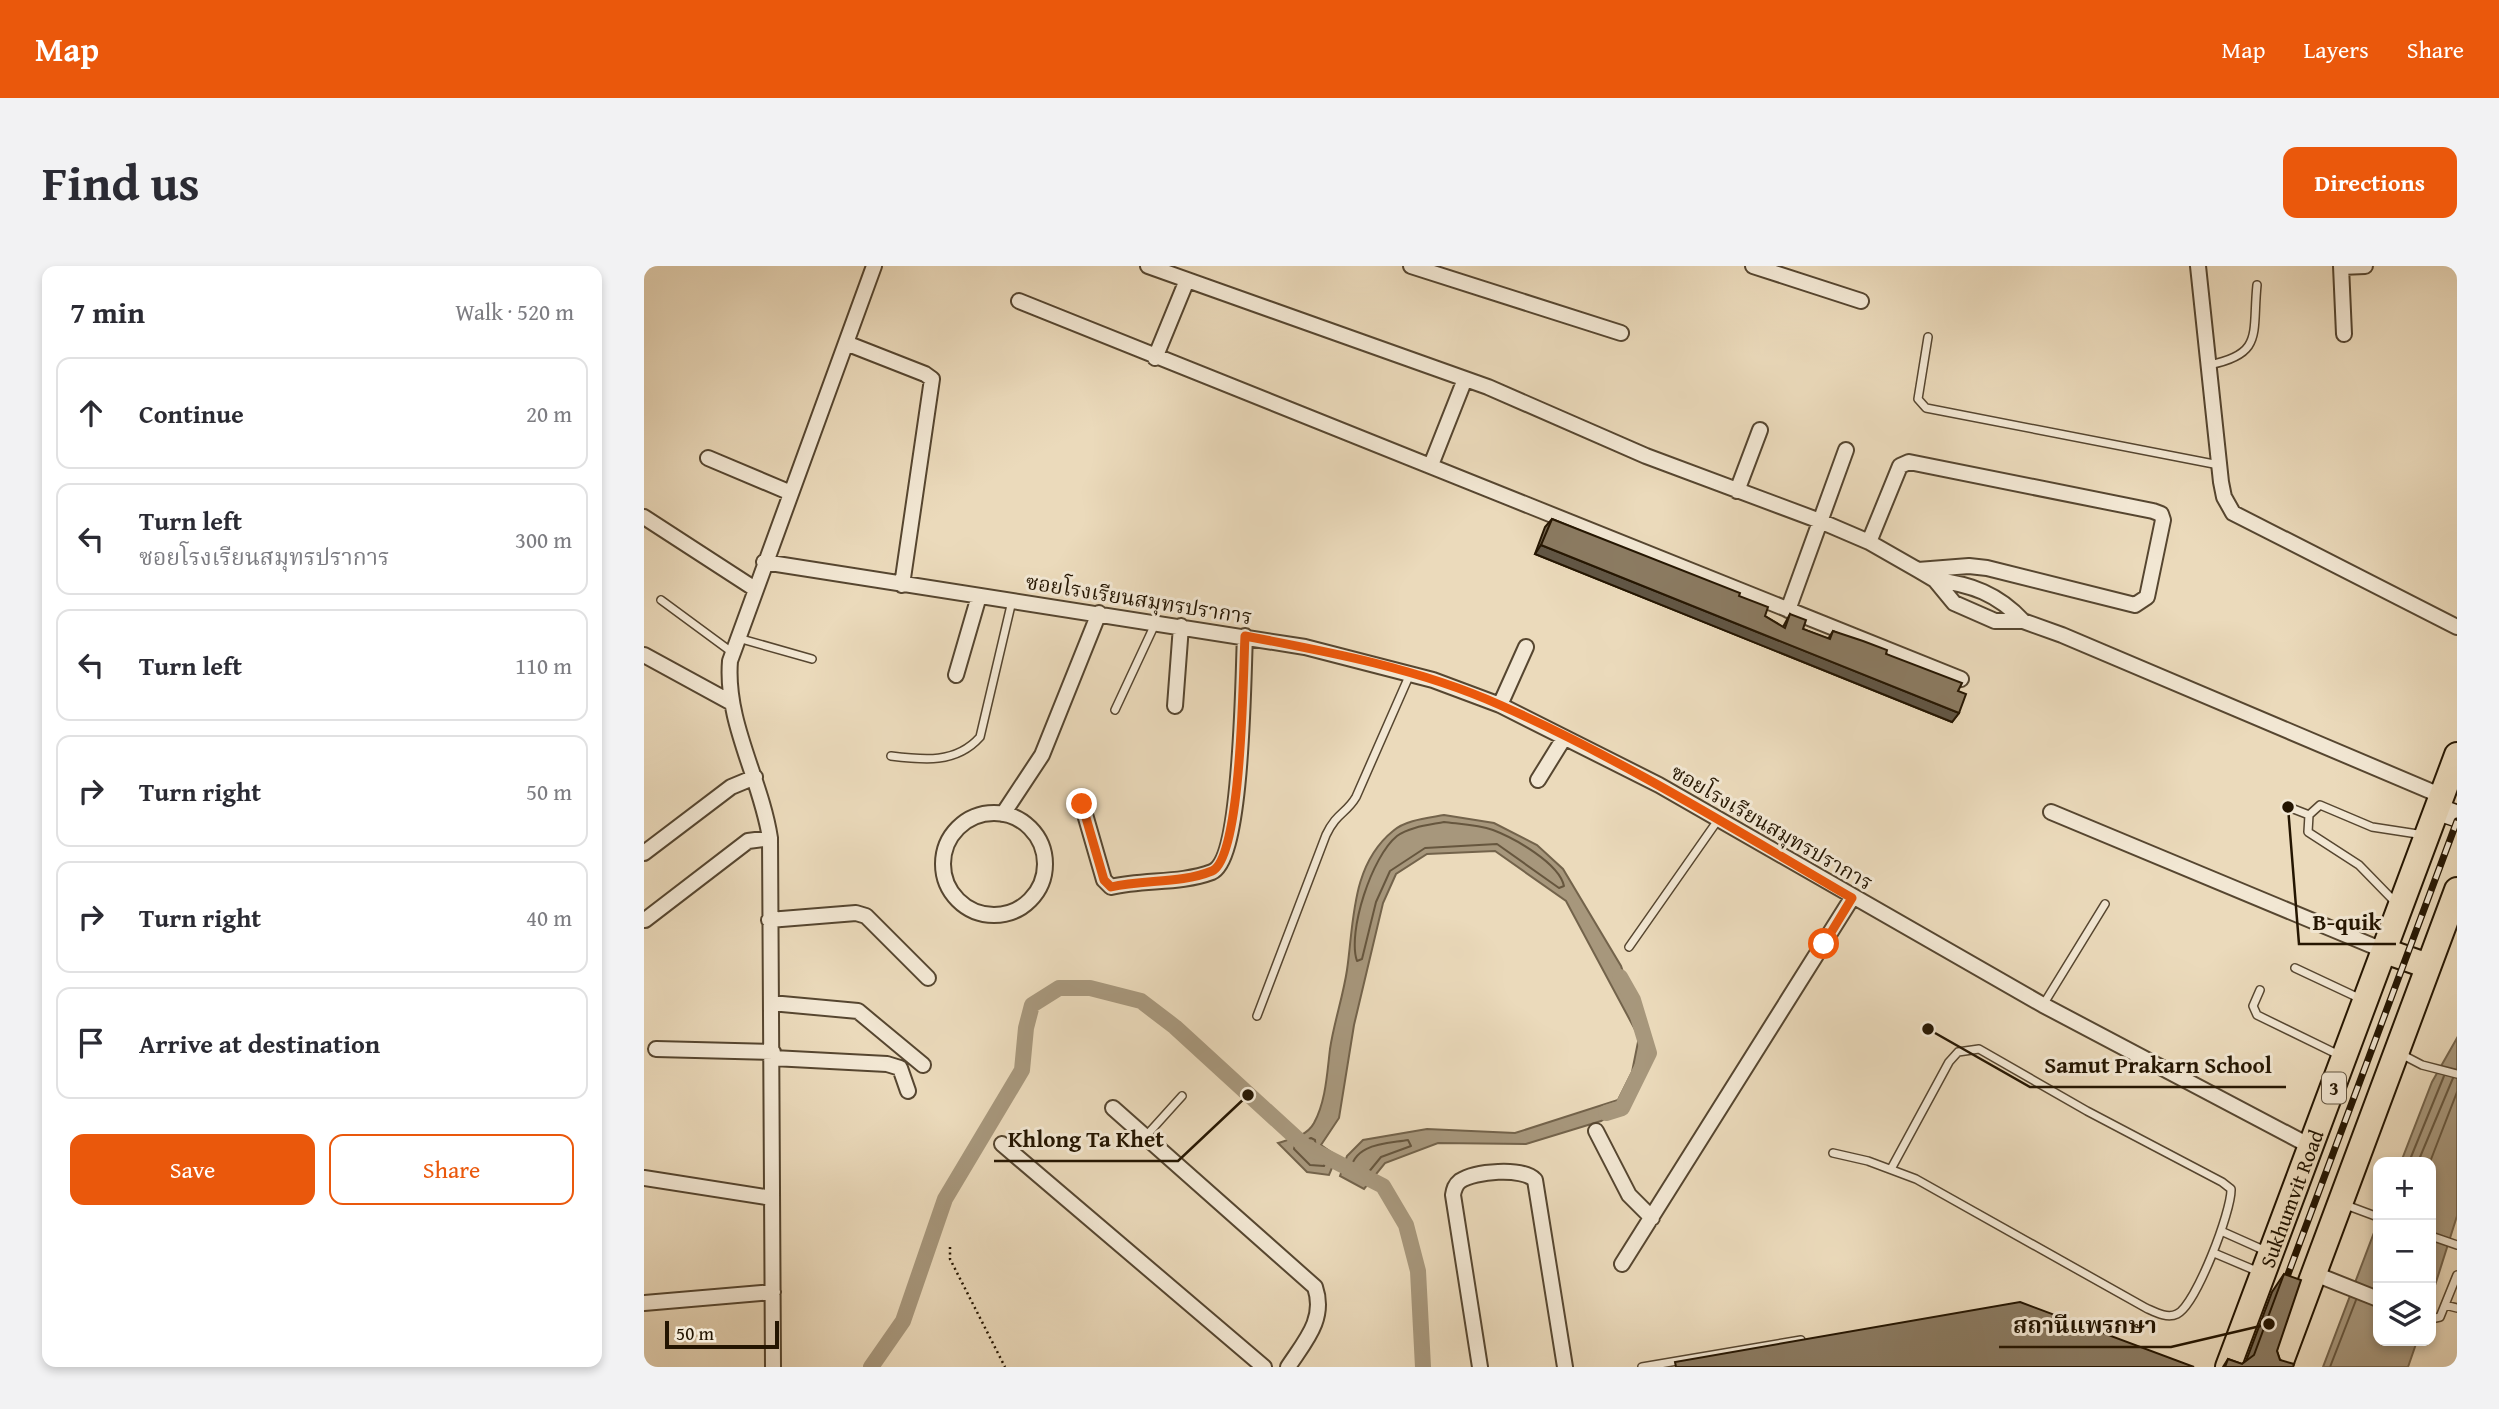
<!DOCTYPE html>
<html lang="en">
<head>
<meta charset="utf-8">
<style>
  body { margin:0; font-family:"Gentium Book Plus","Noto Serif Thai",serif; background:#f2f2f3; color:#2b2b33 }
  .controls { position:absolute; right:21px; bottom:21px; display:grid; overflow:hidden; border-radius:14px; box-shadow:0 4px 10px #0003 }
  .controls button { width:63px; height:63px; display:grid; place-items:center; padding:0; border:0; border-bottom:2px solid #e1e1e2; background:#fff; color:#2b2b33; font:35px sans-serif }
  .scale { position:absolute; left:21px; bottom:18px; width:114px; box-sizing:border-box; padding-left:7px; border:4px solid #241501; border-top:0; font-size:19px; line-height:24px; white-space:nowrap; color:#241501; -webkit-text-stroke:5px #f2e7d3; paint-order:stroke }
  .stop { position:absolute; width:21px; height:21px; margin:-16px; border:5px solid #ea580c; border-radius:50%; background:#fff }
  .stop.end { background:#ea580c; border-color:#fff; box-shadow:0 2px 7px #0008 }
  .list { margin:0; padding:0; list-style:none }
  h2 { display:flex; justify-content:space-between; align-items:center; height:91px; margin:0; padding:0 28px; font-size:30px }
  h2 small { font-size:23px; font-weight:400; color:#7c7c81 }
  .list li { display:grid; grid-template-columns:46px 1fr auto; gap:21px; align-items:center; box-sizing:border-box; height:112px; margin:0 14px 14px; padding:0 14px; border:2px solid #e1e1e2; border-radius:14px }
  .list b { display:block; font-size:26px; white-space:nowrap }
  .list p { margin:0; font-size:23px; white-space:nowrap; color:#7c7c81 }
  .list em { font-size:23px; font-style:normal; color:#7c7c81 }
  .actions { display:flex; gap:14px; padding:21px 28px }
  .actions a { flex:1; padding:16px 0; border:2px solid #ea580c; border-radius:14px; text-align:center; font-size:24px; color:#ea580c }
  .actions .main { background:#ea580c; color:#fff }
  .icon { flex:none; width:38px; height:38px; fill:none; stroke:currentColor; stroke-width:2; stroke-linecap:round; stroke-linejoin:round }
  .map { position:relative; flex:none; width:1813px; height:1101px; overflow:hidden; border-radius:14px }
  header { display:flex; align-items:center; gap:42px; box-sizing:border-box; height:98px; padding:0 35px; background:#ea580c; color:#fff }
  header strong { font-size:33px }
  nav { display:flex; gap:38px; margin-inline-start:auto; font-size:24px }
  .intro { display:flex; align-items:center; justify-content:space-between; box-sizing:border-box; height:168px; padding:0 42px }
  h1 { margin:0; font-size:49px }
  .button { padding:18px 32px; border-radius:14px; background:#ea580c; color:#fff; font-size:24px; font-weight:700 }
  main { display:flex; gap:42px; padding:0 42px }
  aside { flex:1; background:#fff; border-radius:14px; box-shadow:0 4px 10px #0003 }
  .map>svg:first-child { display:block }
  .water { fill:#a7977c; stroke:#73634b; stroke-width:2 }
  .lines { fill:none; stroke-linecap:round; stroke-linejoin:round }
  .shore { stroke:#66563e; stroke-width:2 }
  .canal { stroke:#a7977c; stroke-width:16 }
  .service-casing { stroke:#564630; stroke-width:10 }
  .minor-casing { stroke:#564630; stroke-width:18 }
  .secondary-casing { stroke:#241501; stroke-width:24 }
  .trunk-casing { stroke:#241501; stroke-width:28 }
  .path { stroke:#241501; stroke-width:2.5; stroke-dasharray:2 3.5; stroke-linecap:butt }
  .service { stroke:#f2e7d3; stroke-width:7 }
  .minor { stroke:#f2e7d3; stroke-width:14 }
  .secondary { stroke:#f2e7d3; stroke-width:21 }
  .trunk { stroke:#ebdabb; stroke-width:24 }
  .rail-casing { stroke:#241501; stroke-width:7 }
  .rail { stroke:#f2e7d3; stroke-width:4.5; stroke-dasharray:13; stroke-linecap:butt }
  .wall { fill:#786a54; stroke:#241501; stroke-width:2 }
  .shaded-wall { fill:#615645; stroke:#241501; stroke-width:2 }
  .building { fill:#8b7b62; stroke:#241501; stroke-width:2 }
  .route { stroke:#ea580c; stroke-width:9 }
  .labels { text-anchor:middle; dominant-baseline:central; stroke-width:6; stroke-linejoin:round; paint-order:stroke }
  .shield { fill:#f2e7d3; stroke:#625440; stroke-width:2 }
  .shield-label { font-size:19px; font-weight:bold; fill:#241501 }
  .street-label { font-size:21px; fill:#241501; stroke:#f2e7d3 }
  .leader { fill:none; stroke:#241501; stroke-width:2.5 }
  .callout-dot { fill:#241501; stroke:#f2e7d3; stroke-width:2.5 }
  .callout-label { font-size:23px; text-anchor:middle; font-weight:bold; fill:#241501; stroke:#f2e7d3; stroke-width:6; stroke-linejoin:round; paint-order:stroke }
</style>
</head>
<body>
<header>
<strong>Map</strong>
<nav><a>Map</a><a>Layers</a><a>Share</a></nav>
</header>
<div class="intro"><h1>Find us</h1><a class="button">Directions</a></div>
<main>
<aside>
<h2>7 min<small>Walk · 520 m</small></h2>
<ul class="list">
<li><svg class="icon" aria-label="ahead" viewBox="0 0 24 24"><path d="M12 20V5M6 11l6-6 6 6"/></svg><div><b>Continue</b></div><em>20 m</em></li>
<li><svg class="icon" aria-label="left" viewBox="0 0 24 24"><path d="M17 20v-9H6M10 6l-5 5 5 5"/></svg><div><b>Turn left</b><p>ซอยโรงเรียนสมุทรปราการ</p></div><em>300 m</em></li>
<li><svg class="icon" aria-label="left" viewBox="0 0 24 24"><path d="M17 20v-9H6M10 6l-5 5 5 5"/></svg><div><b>Turn left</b></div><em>110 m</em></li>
<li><svg class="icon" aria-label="right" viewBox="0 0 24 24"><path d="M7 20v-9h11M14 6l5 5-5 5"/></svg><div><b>Turn right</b></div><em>50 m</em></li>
<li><svg class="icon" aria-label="right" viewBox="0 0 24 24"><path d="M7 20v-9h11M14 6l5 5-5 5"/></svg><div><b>Turn right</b></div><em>40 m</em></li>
<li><svg class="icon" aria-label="arrive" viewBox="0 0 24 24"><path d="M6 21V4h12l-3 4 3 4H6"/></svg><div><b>Arrive at destination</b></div></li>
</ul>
<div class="actions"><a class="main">Save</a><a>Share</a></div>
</aside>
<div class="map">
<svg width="1813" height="1101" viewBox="0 0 1813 1101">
  <rect width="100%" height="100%" fill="#ebdabb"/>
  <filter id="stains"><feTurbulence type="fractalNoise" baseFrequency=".00286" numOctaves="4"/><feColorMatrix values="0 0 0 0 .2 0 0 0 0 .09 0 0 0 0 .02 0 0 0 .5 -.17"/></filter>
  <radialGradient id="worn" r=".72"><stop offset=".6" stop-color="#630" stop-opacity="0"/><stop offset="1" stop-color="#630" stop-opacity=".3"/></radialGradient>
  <!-- water -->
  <path class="water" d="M800,549L850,557L893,579L919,603L977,700L999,766L1004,791L978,842L957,855L882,878L794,877L741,897L720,923L696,910L703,890L719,874L783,863L871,867L974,834L988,806L995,771L922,635L851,585L783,588L752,608L739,637L710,759L695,852L677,879L693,890L685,909L663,906L634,877C647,873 663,870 670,857C682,835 683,807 686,783C690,756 699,731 703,704C710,656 707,599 749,565C761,554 784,552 800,549Z
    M1813,772V950L1787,1032V896H1757L1788,816Z
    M1734,956V1075H1773L1764,1101H1679Z"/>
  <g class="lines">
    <!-- shore -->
    <path class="shore" d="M800,556C815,558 834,559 849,564C870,572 915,597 920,620L915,622L853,578L781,582L746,605L732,636L718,693L713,695C703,666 728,590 753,570C765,561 785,559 800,556Z
      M667,872L671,874L672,884L683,893L680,900L666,899L650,883L651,879Z
      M764,874L767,880L737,891L719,913L706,907C709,877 741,878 764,874Z
      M1765,896L1800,810
      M1774,896L1809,812
      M1786,896L1813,826
      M1686,1101L1712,1034"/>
    <!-- canal -->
    <path class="canal" d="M962,847L978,842L1005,787L989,734L976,711
      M227,1101L259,1055L301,933L378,804L382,762L388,739L415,722H446L497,735L531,761L661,880L739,920L762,959L774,1005L779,1101"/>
    <defs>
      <path id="service" d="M1284,71L1274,133L1282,142L1575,199
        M1565,99C1620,88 1608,68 1613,19
        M17,334L89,387
        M94,372L168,393
        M471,444L512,356
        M247,490C279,494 312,498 336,471L368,335
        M1647,542L1665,549
        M1752,637L1715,599L1664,566L1665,549L1676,539L1728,561L1780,569
        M985,681L1074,554
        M1651,702L1717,733
        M1616,724L1609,740L1613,749L1697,790
        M1399,739L1461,638
        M613,750L682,569C693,546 702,548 712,531L766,408
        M1755,787L1778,799L1813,808
        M501,871L538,830
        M1189,887L1224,895L1272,913L1502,1042C1511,1046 1523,1053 1533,1048C1552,1039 1588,944 1587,923L1578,916L1443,845L1335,783L1314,786L1305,796L1247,903
        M1699,938L1734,951
        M1577,965L1624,986
        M1787,970L1813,979
        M1570,987L1615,1006
        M1801,1039L1813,1042
        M1787,1053L1796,1051L1813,1009
        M998,1101L1157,1074"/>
      <path id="minor" d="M504,0L844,121L1002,190L1176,255L1225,276L1274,304L1291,314L1310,337L1351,355H1379L1418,369L1798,530
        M767,0L977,67
        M1109,0L1217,35
        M1554,0L1577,216L1580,231L1589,247L1813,361
        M1697,0L1700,68
        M1697,1L1721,0
        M375,35L1317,413
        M202,77L281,108L288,113L258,319
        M511,92L543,14
        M64,192L147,227
        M787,199L821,113
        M1093,225L1116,164
        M0,251L111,323
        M1225,276L1256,200L1265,196L1509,245L1517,248L1519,254L1503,331L1491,339L1343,302L1325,300L1274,304
        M120,296L661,381L789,414L856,439L1015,519L1399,739L1668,881
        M1291,314C1327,318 1354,328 1379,355
        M1144,344L1202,184
        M0,389L88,437
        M312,409L335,330
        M856,439L882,381
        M531,440L537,360
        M894,514L920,472
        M438,538L460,614L467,621C500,613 536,618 568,606C599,593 599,406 601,370
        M1407,546L1741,685
        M299 598a51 51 0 1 1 102 0a51 51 0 1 1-102 0Z
        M359,548L398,489L455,347
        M0,587L87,521L111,511
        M1,654L104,575L126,572
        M125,654L212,647L222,650L284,712
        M127,737L214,745L279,799
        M12,783L129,786
        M129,792L243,798L256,802L264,825
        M469,842L671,1021C682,1053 661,1075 644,1101
        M952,865L985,929L1008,952
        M358,878L620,1101
        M0,912L128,932
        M978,998L1208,632
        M1671,1008L1734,1033
        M0,1037L129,1026
        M129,1101L126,572C117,513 81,456 86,395L230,0
        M836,1101L809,929C810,923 811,919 816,915C831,905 878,901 891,914L921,1101"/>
      <path id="secondary" d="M1793,543L1813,550"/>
      <g id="trunk">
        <path d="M1741,685L1784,700"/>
        <path id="s1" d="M1584,1101L1813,489"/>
        <path d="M1635,1101L1813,624"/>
      </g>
    </defs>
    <!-- service casing -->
    <use href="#service" class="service-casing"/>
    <!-- minor casing -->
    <use href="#minor" class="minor-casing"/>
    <!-- secondary casing -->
    <use href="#secondary" class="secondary-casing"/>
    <!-- trunk casing -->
    <use href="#trunk" class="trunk-casing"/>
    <!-- path -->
    <path class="path" d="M306,981V993L361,1101"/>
    <!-- service -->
    <use href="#service" class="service"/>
    <!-- minor -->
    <use href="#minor" class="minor"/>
    <!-- secondary -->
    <use href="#secondary" class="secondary"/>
    <!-- trunk -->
    <use href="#trunk" class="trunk"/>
    <defs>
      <path id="rail" d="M1637,1027L1813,555"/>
    </defs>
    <!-- rail casing -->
    <use href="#rail" class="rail-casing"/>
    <!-- rail -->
    <use href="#rail" class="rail"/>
  </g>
  <!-- wall -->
  <path class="wall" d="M908,253L1095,330L1121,350L1139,361L1146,348L1159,363L1184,373L1189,365L1242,388L1314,425L1315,447L1308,456L891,288L901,261Z
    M1640,1008L1633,1085L1636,1094L1649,1101H1579L1584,1093L1598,1098L1602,1095L1628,1026Z"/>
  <!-- shaded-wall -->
  <path class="shaded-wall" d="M897,279L1315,447L1308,456L891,288Z"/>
  <!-- building -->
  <path class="building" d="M908,253L1096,327L1095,330L1124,341L1121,350L1141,362L1146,348L1162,354L1159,363L1186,373L1189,365L1219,375L1243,384L1242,388L1318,417L1314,425L1322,428L1315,447L897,279Z
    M1640,1008L1657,1014L1633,1085L1636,1094L1650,1098L1649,1101H1581L1584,1093L1598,1098L1610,1089Z
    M1376,1036L1550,1101H1032L1031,1096Z"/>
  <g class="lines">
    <!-- route -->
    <path class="route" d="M438,538L460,614L467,621C500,613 536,618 568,605C598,593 599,406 601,370C686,386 776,403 856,439C978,493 1093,565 1208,632L1180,678"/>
  </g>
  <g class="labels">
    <!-- shield labels -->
    <rect class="shield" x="1678" y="806.5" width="24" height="31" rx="5"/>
    <g class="shield-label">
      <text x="1690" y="822">3</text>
    </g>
    <!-- street labels -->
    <g class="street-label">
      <text transform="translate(495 333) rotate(9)">ซอยโรงเรียนสมุทรปราการ</text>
      <text transform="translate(1128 561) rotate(30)">ซอยโรงเรียนสมุทรปราการ</text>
      <text stroke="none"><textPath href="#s1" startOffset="180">Sukhumvit Road</textPath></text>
    </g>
  </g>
  <!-- callouts -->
  <path class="leader" d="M1644 541L1655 678H1752M1284 763L1386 821H1642M604 829L534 895H350M1625 1058L1527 1081H1355"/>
  <g class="callout-dot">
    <circle cx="1644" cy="541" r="7"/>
    <circle cx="1284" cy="763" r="7"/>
    <circle cx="604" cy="829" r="7"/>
    <circle cx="1625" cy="1058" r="7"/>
  </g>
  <g class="callout-label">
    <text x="1703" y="664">B-quik</text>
    <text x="1514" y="807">Samut Prakarn School</text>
    <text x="442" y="881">Khlong Ta Khet</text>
    <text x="1441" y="1067">สถานีแพรกษา</text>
  </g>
  <rect width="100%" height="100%" filter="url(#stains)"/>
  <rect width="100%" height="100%" fill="url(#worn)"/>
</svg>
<div class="controls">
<button>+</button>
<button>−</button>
<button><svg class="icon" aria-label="layers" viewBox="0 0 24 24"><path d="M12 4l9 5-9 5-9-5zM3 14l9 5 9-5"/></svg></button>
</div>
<div class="scale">50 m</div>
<div class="stop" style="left:1180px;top:678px"></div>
<div class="stop end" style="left:438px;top:538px"></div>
</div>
</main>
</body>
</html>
